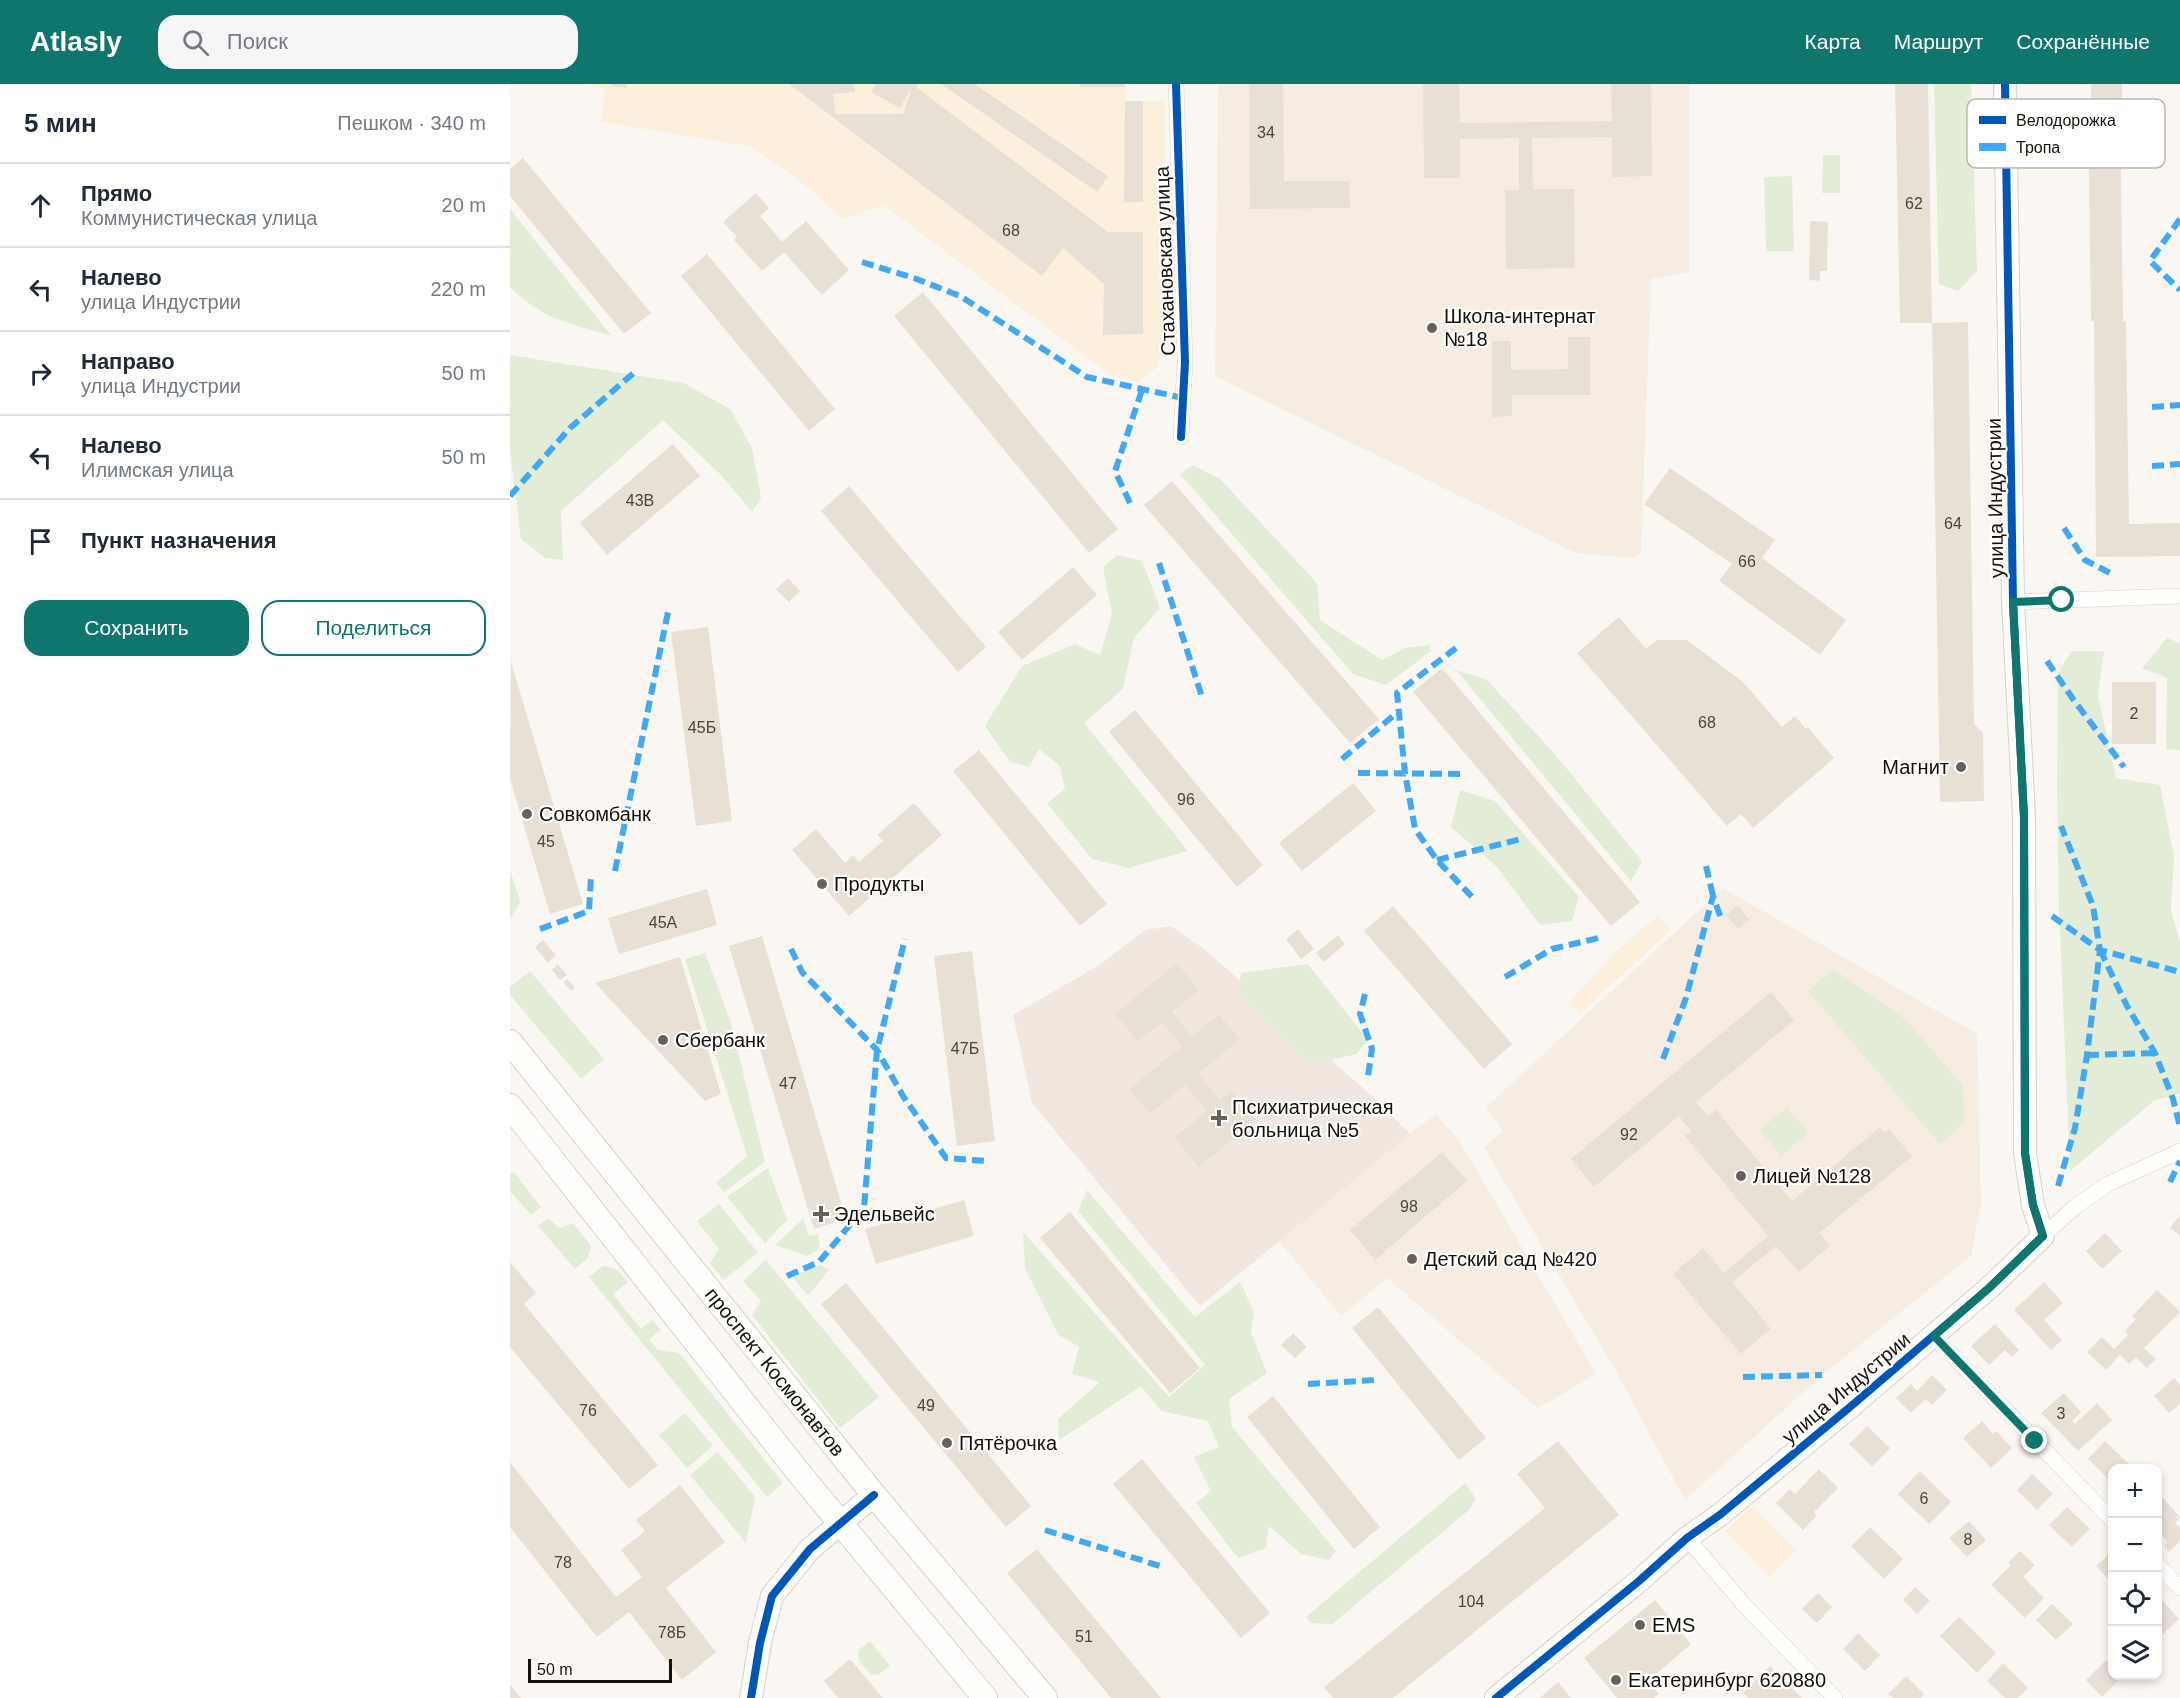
<!DOCTYPE html>
<html lang="ru">
<head>
<meta charset="utf-8">
<style>
  body { margin:0; font-family:Arial,sans-serif; background:#f6f6f7; color:#1f2937 }
  .controls { position:absolute; right:18px; bottom:18px; display:grid; overflow:hidden; border-radius:12px; box-shadow:0 3px 9px #0003 }
  .controls button { width:54px; height:54px; display:grid; place-items:center; padding:0; border:0; border-bottom:2px solid #e0e1e3; background:#fff; color:#1f2937; font:30px sans-serif }
  .scale { position:absolute; left:18px; bottom:15px; width:144px; box-sizing:border-box; padding-left:6px; border:3px solid #161108; border-top:0; font-size:16px; line-height:21px; white-space:nowrap; color:#161108; -webkit-text-stroke:4px #fff; paint-order:stroke }
  .stop { position:absolute; width:18px; height:18px; margin:-14px; border:4px solid #0f766e; border-radius:50%; background:#fff }
  .stop.end { background:#0f766e; border-color:#fff; box-shadow:0 2px 6px #0008 }
  .list { margin:0; padding:0; list-style:none }
  h2 { display:flex; justify-content:space-between; align-items:center; height:78px; margin:0; padding:0 24px; font-size:26px }
  h2 small { font-size:20px; font-weight:400; color:#747a83 }
  .list li { display:grid; grid-template-columns:39px 1fr auto; gap:18px; align-items:center; box-sizing:border-box; height:84px; padding:0 24px; border-top:2px solid #e0e1e3 }
  .list b { display:block; font-size:22px; white-space:nowrap }
  .list p { margin:0; font-size:20px; white-space:nowrap; color:#747a83 }
  .list em { font-size:20px; font-style:normal; color:#747a83 }
  .actions { display:flex; gap:12px; padding:18px 24px }
  .actions a { flex:1; padding:14px 0; border:2px solid #0f766e; border-radius:18px; text-align:center; font-size:21px; color:#0f766e }
  .actions .main { background:#0f766e; color:#fff }
  .icon { flex:none; width:33px; height:33px; fill:none; stroke:currentColor; stroke-width:2; stroke-linecap:round; stroke-linejoin:round }
  .map { position:relative; flex:none; width:1670px; height:1614px; overflow:hidden }
  header { display:flex; align-items:center; gap:36px; box-sizing:border-box; height:84px; padding:0 30px; background:#0f766e; color:#fff }
  header strong { font-size:28px }
  nav { display:flex; gap:33px; margin-inline-start:auto; font-size:21px }
  .search { width:420px; height:54px; background:#f6f6f7; display:flex; align-items:center; gap:15px; box-sizing:border-box; padding:0 21px; border-radius:18px; color:#747a83; font-size:22px }
  main { display:flex }
  aside { flex:1; background:#fff }
  .map>svg:first-child { display:block }
  .built { fill:#fcf0dd }
  .education { fill:#f7ece1 }
  .medical { fill:#f2e7df }
  .green { fill:#e2ecd6 }
  .building { fill:#e8e0d4 }
  .lines { fill:none; stroke-linecap:round; stroke-linejoin:round }
  .street-casing { stroke:#d6d2ca; stroke-width:16 }
  .secondary-casing { stroke:#d6d2ca; stroke-width:24 }
  .primary-casing { stroke:#d6d2ca; stroke-width:26 }
  .street { stroke:#fefefd; stroke-width:15 }
  .secondary { stroke:#fefefd; stroke-width:22 }
  .primary { stroke:#fefefd; stroke-width:24 }
  .quiet { stroke:#3fa9f5; stroke-width:6; stroke-dasharray:12 6; stroke-linecap:butt }
  .cycleway-casing { stroke:#fff; stroke-width:11 }
  .cycleway { stroke:#0057b8; stroke-width:8 }
  .route { stroke:#0f766e; stroke-width:8 }
  .poi-dot { fill:#66625a; stroke:#fff; stroke-width:2 }
  .labels { text-anchor:middle; dominant-baseline:central; stroke-width:4.5; stroke-linejoin:round; paint-order:stroke }
  .number-label { font-size:16px; fill:#4a453b }
  .street-label { font-size:20px; fill:#161108; stroke:#fff }
  .poi-label { font-size:20px; fill:#161108; stroke:#fff; text-anchor:start }
  .key { fill:#fff; stroke:#b9b8b5; stroke-width:1.5 }
  .key-label { font-size:16px; fill:#161108 }
</style>
</head>
<body>
<header>
<strong>Atlasly</strong>
<div class="search"><svg class="icon" aria-label="search" viewBox="0 0 24 24"><circle cx="10" cy="10" r="6"/><path d="M15 15l6 6"/></svg>Поиск</div>
<nav><a>Карта</a><a>Маршрут</a><a>Сохранённые</a></nav>
</header>
<main>
<aside>
<h2>5 мин<small>Пешком · 340 m</small></h2>
<ul class="list">
<li><svg class="icon" aria-label="ahead" viewBox="0 0 24 24"><path d="M12 20V5M6 11l6-6 6 6"/></svg><div><b>Прямо</b><p>Коммунистическая улица</p></div><em>20 m</em></li>
<li><svg class="icon" aria-label="left" viewBox="0 0 24 24"><path d="M17 20v-9H6M10 6l-5 5 5 5"/></svg><div><b>Налево</b><p>улица Индустрии</p></div><em>220 m</em></li>
<li><svg class="icon" aria-label="right" viewBox="0 0 24 24"><path d="M7 20v-9h11M14 6l5 5-5 5"/></svg><div><b>Направо</b><p>улица Индустрии</p></div><em>50 m</em></li>
<li><svg class="icon" aria-label="left" viewBox="0 0 24 24"><path d="M17 20v-9H6M10 6l-5 5 5 5"/></svg><div><b>Налево</b><p>Илимская улица</p></div><em>50 m</em></li>
<li><svg class="icon" aria-label="arrive" viewBox="0 0 24 24"><path d="M6 21V4h12l-3 4 3 4H6"/></svg><div><b>Пункт назначения</b></div></li>
</ul>
<div class="actions"><a class="main">Сохранить</a><a>Поделиться</a></div>
</aside>
<div class="map">
<svg width="1670" height="1614" viewBox="0 0 1670 1614">
  <rect width="100%" height="100%" fill="#faf7f2"/>
  <!-- built -->
  <path class="built" d="M76,0H615V17H655L654,261L646,284L629,298L599,290L373,121L333,135L283,91L238,62L91,38L95,4Z
    M1148,831L1161,846L1069,930L1059,919L1103,870Z
    M1242,1421L1286,1467L1260,1493L1215,1447Z"/>
  <!-- education -->
  <path class="education" d="M708,0H1179V188L1141,195L1131,469L1123,474L1066,469L705,292Z
    M1213,804L1467,950L1471,1120L1461,1172L1312,1291L1175,1416L1102,1280L974,1064L993,1047L976,1023Z
    M926,1031L949,1056L1086,1290L1028,1324L877,1194L831,1232L769,1157L909,1042Z"/>
  <!-- medical -->
  <path class="medical" d="M661,842L693,864L860,1010L900,1050L690,1222L522,1019L503,931L591,880L635,846Z"/>
  <!-- green -->
  <path class="green" d="M1424,0H1461L1467,187L1448,207L1429,200Z
    M1313,71H1330V109H1312Z
    M1282,92L1284,167H1256L1254,93Z
    M0,125L101,251C61,241 31,234 0,203Z
    M0,271L174,299L221,326L242,364L251,414L242,428L211,391L153,336L51,427L53,476L35,474L11,455L0,367Z
    M683,381L710,395L807,499L810,536L872,576L895,564L919,561L921,567L876,601L843,590L670,390Z
    M607,471L632,477L650,524L624,554L613,605L574,639L678,767L619,784L582,775L537,719L555,705L550,682L529,665L519,683L500,678L475,642L512,582L565,560L590,571L602,530L593,483Z
    M1657,554L1670,559V666L1656,665L1657,594L1632,584Z
    M1562,567H1594L1588,611L1606,694L1650,701L1664,772L1661,827L1670,858V1010L1645,1016L1560,1087L1549,825L1547,705L1548,588Z
    M946,586L976,595L1043,668L1132,777L1121,797Z
    M950,706L985,717L1069,813L1062,837L1030,841L987,783L941,743Z
    M0,786L10,818L0,836Z
    M195,869L221,939L255,1078L214,1108L206,1099L237,1072L175,875Z
    M798,880L858,956L847,970L800,980L729,909L731,889Z
    M1324,885L1397,937L1452,1001L1455,1038L1430,1060L1298,907Z
    M20,887L94,975L71,995L0,911V903Z
    M1277,1023L1298,1049L1271,1072L1250,1046Z
    M258,1084L277,1136L255,1159L217,1113Z
    M4,1088L31,1123L21,1131L0,1107V1091Z
    M577,1106L685,1233L730,1198L744,1228L741,1248L757,1289L719,1315L722,1343L826,1467L819,1476L791,1470L759,1442L756,1464L728,1474L686,1419L701,1407L684,1373L709,1363L698,1337L651,1327L631,1302L549,1356L548,1335L590,1298L562,1290L569,1263L549,1251L515,1185L513,1148L659,1313L695,1281L568,1127Z
    M209,1120L248,1169L213,1196L200,1179L209,1165L187,1137Z
    M38,1134L49,1144L63,1139L81,1162L78,1174L65,1185L28,1142Z
    M293,1135L299,1152L308,1150L310,1165L297,1172L265,1161Z
    M256,1176L369,1313L330,1344L242,1231L251,1217L233,1197Z
    M310,1181L319,1186L298,1212L282,1192Z
    M93,1182C105,1182 110,1189 118,1198L103,1210L131,1245L142,1236L151,1246L139,1255L148,1266L169,1269L273,1399L257,1413L79,1193Z
    M175,1329L203,1362L177,1384L149,1351Z
    M208,1368L245,1413L236,1459L180,1391Z
    M955,1399L966,1415L959,1426L822,1540L800,1539L796,1533Z
    M360,1557L380,1582L368,1591L360,1590L348,1575L349,1566Z"/>
  <!-- building -->
  <path class="building" d="M101,0H117L116,4L101,2Z
    M279,0H344L345,8L323,10L326,30H393L403,1L390,24L361,8L366,0H408L406,3L598,148H633V250L593,251L594,200L553,164L532,192Z
    M431,0H465L598,92L587,108Z
    M570,0H615L616,3H570Z
    M739,0H773L774,97H839L840,124L740,125Z
    M913,0H949L950,39L1102,37L1101,0H1141L1142,92L1102,93V53L1022,54L1023,105H1064L1065,184L996,185L995,106H1009V54L950,55V94H914Z
    M1385,0H1418L1422,239H1390Z
    M1581,0H1612V26H1610L1613,237H1616L1619,440L1670,439V472L1586,473L1584,237H1581L1578,28H1581Z
    M615,17H633V118H614Z
    M13,74L141,229L114,250L0,112V85Z
    M246,109L259,124L250,132L272,158L296,137L339,186L312,211L274,168L252,187L224,156L227,153L213,138Z
    M1300,137L1318,138L1317,187H1310V197L1299,196Z
    M197,170L325,325L299,347L171,192Z
    M413,208L608,445L579,469L384,232Z
    M1458,238L1464,640L1473,649L1474,717L1430,718L1422,239Z
    M1058,253H1080V311H1002V332L982,333V257H1001V286L1058,285Z
    M163,360L190,392L97,471L70,439Z
    M1160,384L1265,456L1252,474L1336,536L1310,571L1209,497L1222,480L1134,420Z
    M662,397L869,635L840,659L634,421Z
    M339,402L476,563L448,588L311,427Z
    M563,483L587,511L512,576L488,548Z
    M278,494L290,507L279,518L266,505Z
    M1109,533L1136,565L1147,556H1177L1233,598L1272,643L1285,632L1296,645L1298,643L1324,674L1243,744L1231,730L1217,742L1067,569Z
    M198,543L222,737L186,742L161,548Z
    M1,578L73,820L40,830L0,695Z
    M932,584L1130,818L1101,842L903,608Z
    M1602,598H1646V660H1602Z
    M625,626L753,781L727,803L599,648Z
    M469,666L597,820L570,842L443,687Z
    M843,699L866,727L792,787L769,759Z
    M404,719L432,751L339,832L282,766L306,745L335,779L343,771L349,778L373,757L367,751Z
    M197,805L207,841L109,870L98,834Z
    M1228,821L1239,836L1228,845L1216,831Z
    M883,822L1002,960L974,985L854,847Z
    M788,845L804,865L791,875L776,855Z
    M828,851L835,860L814,878L806,869Z
    M252,852L336,1135L304,1145L219,862Z
    M33,856L46,871L38,879L25,863Z
    M462,867L485,1057L447,1062L424,872Z
    M170,873L211,1010L195,1017L85,899Z
    M667,879L689,906L662,928L682,952L709,931L730,955L688,990L710,1016L721,1007L746,1036L689,1083L664,1054L697,1027L675,1001L640,1030L619,1005L672,962L652,938L628,958L605,930Z
    M48,880L57,891L50,896L42,886Z
    M57,895L65,904L61,907L53,898Z
    M1261,908L1284,936L1186,1018L1198,1032L1206,1026L1282,1117L1370,1043L1374,1049L1379,1045L1402,1072L1309,1149L1320,1162L1289,1188L1266,1162L1222,1198L1261,1245L1231,1270L1163,1190L1193,1164L1214,1189L1258,1152L1175,1052L1181,1047L1169,1032L1084,1103L1061,1075Z
    M932,1068L957,1097L865,1176L840,1146Z
    M454,1116L464,1152L366,1180L355,1145Z
    M560,1128L690,1284L660,1309L530,1154Z
    M1670,1131V1151L1660,1144Z
    M1595,1149L1612,1167L1592,1185L1576,1167Z
    M0,1178L26,1209L14,1220L148,1381L119,1405L0,1263Z
    M1534,1198L1553,1219L1534,1236L1552,1256L1541,1266L1504,1226Z
    M336,1199L521,1422L496,1443L311,1220Z
    M1647,1206L1670,1228L1634,1264L1646,1275L1637,1284L1626,1273L1619,1280L1610,1271L1596,1286L1577,1268L1592,1253L1604,1265L1618,1251L1615,1247L1626,1235L1622,1232Z
    M868,1223L976,1354L949,1376L842,1244Z
    M1485,1240L1509,1266L1502,1273L1495,1266L1479,1281L1461,1262Z
    M783,1249L797,1263L785,1274L771,1261Z
    M1422,1291L1437,1306L1422,1321L1416,1315L1401,1329L1386,1314L1401,1300L1407,1307Z
    M1664,1294L1670,1301V1320L1659,1329L1644,1312Z
    M1554,1309L1571,1328L1562,1337L1565,1340L1587,1319L1602,1336L1568,1367L1531,1329Z
    M763,1312L870,1443L844,1465L737,1333Z
    M1472,1337L1483,1350L1486,1347L1502,1364L1481,1384L1453,1354Z
    M1357,1342L1380,1364L1362,1383L1339,1360Z
    M1048,1357L1109,1431L883,1614H823L814,1603L1035,1424L1007,1390Z
    M1595,1357L1623,1384H1602V1399L1578,1375Z
    M632,1375L760,1529L731,1554L603,1400Z
    M0,1378L106,1513L132,1493L111,1466L135,1447L126,1436L170,1401L215,1458L156,1504L206,1568L172,1596L119,1528L87,1553L0,1443Z
    M1309,1385L1328,1404L1304,1428L1307,1431L1293,1446L1266,1419L1280,1405L1285,1410Z
    M1410,1387L1441,1418L1419,1440L1388,1410Z
    M1522,1390L1543,1410L1527,1426L1507,1406Z
    M1648,1409L1670,1433L1665,1439L1670,1444V1457L1659,1468L1654,1462L1657,1458L1648,1447Z
    M1557,1423L1580,1445L1562,1463L1539,1441Z
    M1459,1437L1476,1456L1457,1473L1439,1454Z
    M1360,1443L1393,1475L1374,1495L1341,1462Z
    M527,1465L651,1614H601L497,1489Z
    M1510,1467L1525,1481L1513,1493L1534,1514L1515,1534L1481,1501L1501,1481L1498,1479Z
    M1602,1467V1499L1586,1482Z
    M1405,1503L1420,1517L1407,1530L1393,1516Z
    M1308,1509L1322,1523L1307,1539L1292,1525Z
    M1145,1516L1181,1560L1138,1597L1149,1610L1144,1614H1107L1074,1574Z
    M1652,1516L1669,1535L1653,1550L1648,1545V1520Z
    M1542,1520L1563,1540L1546,1556L1526,1536Z
    M1449,1533L1486,1569L1467,1589L1430,1552Z
    M1348,1549L1370,1571L1355,1587L1333,1565Z
    M340,1575L373,1614H328L314,1597Z
    M1596,1576L1602,1582V1592H1613L1592,1613L1576,1596Z
    M1493,1579L1518,1604L1508,1614H1495L1477,1597Z
    M1260,1582L1292,1614H1238L1233,1609Z
    M1396,1592L1414,1610L1411,1614H1383L1378,1610Z
    M1048,1598L1061,1614H1030Z
    M0,1601L11,1614H0Z"/>
  <g class="lines">
    <defs>
      <path id="street" d="M666,0L675,278L671,353
        M1503,518L1670,512
        M1533,1152L1566,1122L1598,1100L1670,1067
        M1424,1252L1602,1436
        M1177,1454L1236,1523L1325,1614
        M1648,1481L1670,1504"/>
      <path id="secondary" d="M241,1614L250,1559L262,1512L300,1465L364,1411
        M986,1614L1129,1497L1177,1454L1211,1430L1340,1323L1479,1204L1533,1152L1523,1121L1515,1069L1514,733L1503,518L1495,0"/>
      <g id="primary">
        <path id="s1" d="M0,958L364,1411L535,1614"/>
        <path d="M0,1022L289,1389L475,1614"/>
      </g>
    </defs>
    <!-- street casing -->
    <use href="#street" class="street-casing"/>
    <!-- secondary casing -->
    <use href="#secondary" class="secondary-casing"/>
    <!-- primary casing -->
    <use href="#primary" class="primary-casing"/>
    <!-- street -->
    <use href="#street" class="street"/>
    <!-- secondary -->
    <use href="#secondary" class="secondary"/>
    <!-- primary -->
    <use href="#primary" class="primary"/>
    <!-- quiet -->
    <path class="quiet" d="M1670,135L1640,177L1670,206
      M352,178L404,194L450,212L577,293L673,314
      M1642,323L1670,321
      M1642,382L1670,380
      M0,412L60,344L126,287
      M620,419L605,387L632,306
      M1554,444L1575,476L1604,491
      M649,479L693,616
      M946,564L887,609L895,689L905,745L927,776L964,815
      M1537,577L1563,615L1614,683
      M832,675L889,627
      M848,689L955,690
      M927,776L1011,755
      M1196,782L1203,812
      M105,787L159,523
      M1542,832L1590,866L1670,888
      M30,845L79,827L81,793
      M281,865L292,888L367,966L393,1012L436,1074L477,1077
      M1590,866L1617,922L1645,969L1663,1015L1670,1043
      M995,893L1042,865L1093,853
      M855,910L850,930L862,965L858,992
      M1577,971L1645,969
      M1153,975L1176,914L1203,812L1212,837
      M1660,1098L1670,1077
      M1548,1102L1565,1044L1577,971L1590,866L1583,822L1551,742
      M277,1192L309,1178L354,1124L367,966L395,855
      M1233,1293L1312,1291
      M798,1300L866,1296
      M535,1446L650,1482"/>
    <defs>
      <path id="cycleway" d="M666,0L675,278L671,353
        M241,1614L250,1559L262,1512L300,1465L364,1411
        M986,1614L1129,1497L1177,1454L1211,1430L1340,1323L1479,1204L1533,1152L1523,1121L1515,1069L1514,733L1503,518L1495,0"/>
    </defs>
    <!-- cycleway casing -->
    <use href="#cycleway" class="cycleway-casing"/>
    <!-- cycleway -->
    <use href="#cycleway" class="cycleway"/>
  </g>
  <g class="lines">
    <!-- route -->
    <path class="route" d="M1525,1357L1424,1252L1479,1204L1533,1152L1523,1121L1515,1069L1514,733L1503,518L1552,516"/>
  </g>
  <!-- markers -->
  <g class="poi-dot">
    <circle cx="922" cy="244" r="6"/>
    <circle cx="1451" cy="683" r="6"/>
    <circle cx="17" cy="730" r="6"/>
    <circle cx="312" cy="800" r="6"/>
    <circle cx="153" cy="956" r="6"/>
    <path d="M706 1025h6v6h6v6h-6v6h-6v-6h-6v-6h6z"/>
    <circle cx="1231" cy="1092" r="6"/>
    <path d="M308 1121h6v6h6v6h-6v6h-6v-6h-6v-6h6z"/>
    <circle cx="902" cy="1175" r="6"/>
    <circle cx="437" cy="1359" r="6"/>
    <circle cx="1130" cy="1541" r="6"/>
    <circle cx="1106" cy="1596" r="6"/>
  </g>
  <g class="labels">
    <!-- number labels -->
    <g class="number-label">
      <text x="756" y="48">34</text>
      <text x="1404" y="119">62</text>
      <text x="501" y="146">68</text>
      <text x="130" y="416">43В</text>
      <text x="1443" y="439">64</text>
      <text x="1237" y="477">66</text>
      <text x="1624" y="629">2</text>
      <text x="1197" y="638">68</text>
      <text x="192" y="643">45Б</text>
      <text x="676" y="715">96</text>
      <text x="36" y="757">45</text>
      <text x="153" y="838">45А</text>
      <text x="455" y="964">47Б</text>
      <text x="278" y="999">47</text>
      <text x="1119" y="1050">92</text>
      <text x="899" y="1122">98</text>
      <text x="416" y="1321">49</text>
      <text x="78" y="1326">76</text>
      <text x="1551" y="1329">3</text>
      <text x="1414" y="1414">6</text>
      <text x="1458" y="1455">8</text>
      <text x="53" y="1478">78</text>
      <text x="961" y="1517">104</text>
      <text x="162" y="1548">78Б</text>
      <text x="574" y="1552">51</text>
    </g>
    <!-- street labels -->
    <g class="street-label">
      <text transform="translate(655 177) rotate(-92)">Стахановская улица</text>
      <text transform="translate(1485 414) rotate(-91)">улица Индустрии</text>
      <text stroke="none"><textPath href="#s1" startOffset="423">проспект Космонавтов</textPath></text>
      <text transform="translate(1336 1304) rotate(-40)">улица Индустрии</text>
    </g>
    <!-- poi labels -->
    <g class="poi-label">
      <text x="934" y="232">Школа-интернат<tspan x="934" dy="23">№18</tspan></text>
      <text x="1439" y="683" text-anchor="end">Магнит</text>
      <text x="29" y="730">Совкомбанк</text>
      <text x="324" y="800">Продукты</text>
      <text x="165" y="956">Сбербанк</text>
      <text x="722" y="1023">Психиатрическая<tspan x="722" dy="23">больница №5</tspan></text>
      <text x="1243" y="1092">Лицей №128</text>
      <text x="324" y="1130">Эдельвейс</text>
      <text x="914" y="1175">Детский сад №420</text>
      <text x="449" y="1359">Пятёрочка</text>
      <text x="1142" y="1541">EMS</text>
      <text x="1118" y="1596">Екатеринбург 620880</text>
    </g>
  </g>
  <!-- legend -->
  <rect x="1457" y="15" width="198" height="69" rx="9" class="key"/>
  <rect x="1469" y="32" width="27" height="8" fill="#0057b8"/>
  <rect x="1469" y="59" width="27" height="8" fill="#3fa9f5"/>
  <g class="key-label">
    <text x="1506" y="42">Велодорожка</text>
    <text x="1506" y="69">Тропа</text>
  </g>
</svg>
<div class="controls">
<button>+</button>
<button>−</button>
<button><svg class="icon" aria-label="locate" viewBox="0 0 24 24"><circle cx="12" cy="12" r="6"/><path d="M12 2v4M12 18v4M2 12h4M18 12h4"/></svg></button>
<button><svg class="icon" aria-label="layers" viewBox="0 0 24 24"><path d="M12 4l9 5-9 5-9-5zM3 14l9 5 9-5"/></svg></button>
</div>
<div class="scale">50 m</div>
<div class="stop" style="left:1552px;top:516px"></div>
<div class="stop end" style="left:1525px;top:1357px"></div>
</div>
</main>
</body>
</html>
